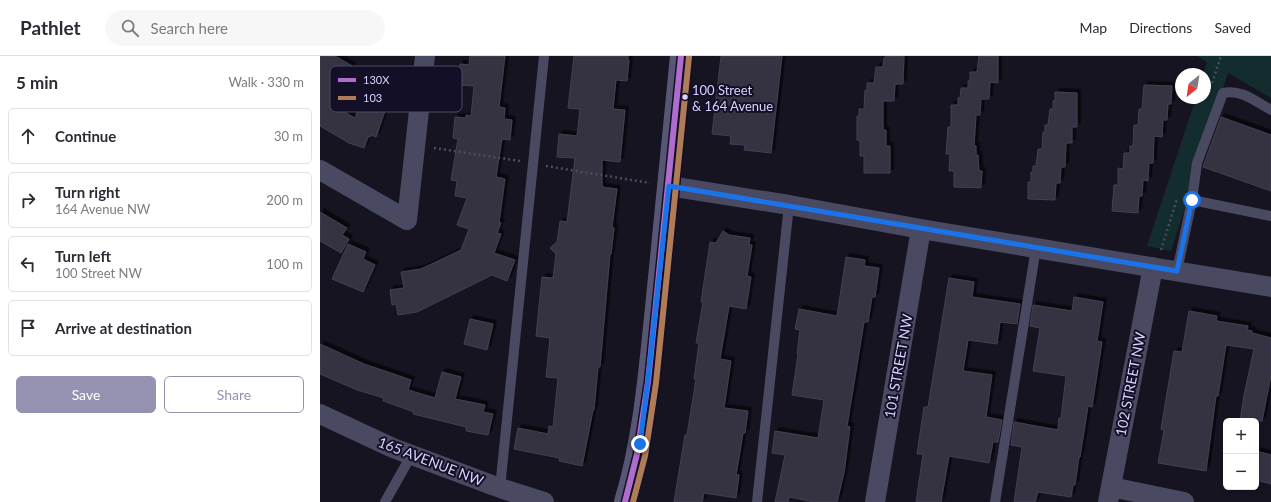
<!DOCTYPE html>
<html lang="en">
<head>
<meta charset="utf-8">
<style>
  body { margin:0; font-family:Lato,sans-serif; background:#f7f7f7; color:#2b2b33 }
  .controls { position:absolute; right:12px; bottom:12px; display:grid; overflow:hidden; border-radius:6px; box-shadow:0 2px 6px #0003 }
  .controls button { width:36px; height:36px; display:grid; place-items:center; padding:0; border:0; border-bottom:1px solid #e1e1e2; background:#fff; color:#2b2b33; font:20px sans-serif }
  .compass { position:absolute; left:855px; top:12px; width:36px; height:36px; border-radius:50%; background:#fff; box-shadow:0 2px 6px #0003; rotate:210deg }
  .stop { position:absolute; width:12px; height:12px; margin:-9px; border:3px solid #1a73e8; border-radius:50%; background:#fff }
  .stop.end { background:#1a73e8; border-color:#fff; box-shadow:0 1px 4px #0008 }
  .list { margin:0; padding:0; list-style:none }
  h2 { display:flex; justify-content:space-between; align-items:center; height:52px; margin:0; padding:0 16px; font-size:17px }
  h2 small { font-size:13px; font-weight:400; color:#7c7c81 }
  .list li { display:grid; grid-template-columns:26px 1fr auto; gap:12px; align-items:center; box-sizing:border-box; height:56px; margin:0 8px 8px; padding:0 8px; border:1px solid #e1e1e2; border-radius:6px }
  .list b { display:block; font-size:15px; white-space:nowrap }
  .list p { margin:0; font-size:13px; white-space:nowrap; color:#7c7c81 }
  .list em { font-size:13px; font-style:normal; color:#7c7c81 }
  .actions { display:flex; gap:8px; padding:12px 16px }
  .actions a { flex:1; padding:9px 0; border:1px solid #9591b1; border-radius:6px; text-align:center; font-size:14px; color:#9591b1 }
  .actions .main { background:#9591b1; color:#fff }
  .icon { flex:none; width:22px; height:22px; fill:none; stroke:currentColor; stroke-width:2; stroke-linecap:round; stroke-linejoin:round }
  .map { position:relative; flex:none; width:951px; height:446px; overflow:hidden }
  header { display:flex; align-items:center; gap:24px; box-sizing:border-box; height:56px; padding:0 20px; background:#fff; border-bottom:1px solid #e1e1e2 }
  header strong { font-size:19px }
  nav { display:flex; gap:22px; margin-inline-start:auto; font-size:14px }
  .search { width:280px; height:36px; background:#f7f7f7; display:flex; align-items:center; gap:10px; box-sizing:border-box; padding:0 14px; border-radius:22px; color:#7c7c81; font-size:15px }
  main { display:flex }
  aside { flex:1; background:#fff }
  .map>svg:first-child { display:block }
  .green { fill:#132c2d }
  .building { fill:#343243; stroke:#433f54; filter:url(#shadow) }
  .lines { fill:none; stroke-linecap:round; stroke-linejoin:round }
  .path { stroke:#44505f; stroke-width:2.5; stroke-dasharray:2 3; stroke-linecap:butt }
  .lane { stroke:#4a4962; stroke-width:10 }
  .street { stroke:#4a4962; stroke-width:20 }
  .secondary { stroke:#575674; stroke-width:22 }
  .bus-1-casing { stroke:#130f26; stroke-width:9 }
  .bus-2-casing { stroke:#130f26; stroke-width:9 }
  .bus-1 { stroke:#b06ccc; stroke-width:6 }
  .bus-2 { stroke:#b07c57; stroke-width:6 }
  .route { stroke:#1a73e8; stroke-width:5 }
  .bus-dot { fill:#d9d4ff; stroke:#130f26; stroke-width:1.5 }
  .labels { text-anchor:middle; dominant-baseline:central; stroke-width:4; stroke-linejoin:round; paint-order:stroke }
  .bus-label { font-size:13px; fill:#d9d4ff; stroke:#130f26; text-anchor:start }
  .street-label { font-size:14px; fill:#d9d4ff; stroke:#130f26 }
  .key { fill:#130f26; stroke:#4e4a67; stroke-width:1 }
  .key-label { font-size:11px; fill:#d9d4ff }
</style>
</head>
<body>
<header>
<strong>Pathlet</strong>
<div class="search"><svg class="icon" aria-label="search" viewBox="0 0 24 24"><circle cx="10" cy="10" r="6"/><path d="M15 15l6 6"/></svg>Search here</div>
<nav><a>Map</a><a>Directions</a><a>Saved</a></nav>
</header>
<main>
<aside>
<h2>5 min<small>Walk · 330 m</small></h2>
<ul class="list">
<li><svg class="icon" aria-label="ahead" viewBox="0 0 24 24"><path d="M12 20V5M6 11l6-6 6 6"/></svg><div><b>Continue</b></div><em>30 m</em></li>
<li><svg class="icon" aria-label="right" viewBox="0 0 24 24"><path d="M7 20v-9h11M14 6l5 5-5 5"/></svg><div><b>Turn right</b><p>164 Avenue NW</p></div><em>200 m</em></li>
<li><svg class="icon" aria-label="left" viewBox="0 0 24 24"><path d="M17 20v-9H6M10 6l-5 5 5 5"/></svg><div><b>Turn left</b><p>100 Street NW</p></div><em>100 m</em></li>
<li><svg class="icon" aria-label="arrive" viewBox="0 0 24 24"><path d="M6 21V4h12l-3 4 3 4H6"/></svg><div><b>Arrive at destination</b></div></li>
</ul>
<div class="actions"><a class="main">Save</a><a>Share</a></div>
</aside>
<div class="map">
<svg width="951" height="446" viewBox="0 0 951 446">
  <defs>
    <filter id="shadow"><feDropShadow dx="3.5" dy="-3.5" stdDeviation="0" flood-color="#0009"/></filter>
  </defs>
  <rect width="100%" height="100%" fill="#161421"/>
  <!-- green -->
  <path class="green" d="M877,0H951V42L908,17L851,195L827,190L876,42H885V18H883L887,6Z"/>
  <!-- building -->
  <path class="building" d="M0,0H15L32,10L10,48L35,62L42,43L66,52L56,81L51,79L50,81H48L44,92L29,87L0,70Z
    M150,0H185L179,51L185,52L184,63L192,64L190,84L182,83L176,121L185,123L179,166L181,167L177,177L181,178L174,197L195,204L187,225L172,219L97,256L78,259L76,248L72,249L70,234L84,232L81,216L101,213L141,194L149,173L137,169L147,142L135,140L137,125L131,124L138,83L133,82L135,61L146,62V59L151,60L154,30L138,29L140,8L149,9Z
    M254,0H308V4H309L307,25L296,24L293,53L305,54L300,106L282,104V131L297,133L292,171L294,172L291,198H290L280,311H278L274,354H273L262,410L239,405V402L194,393L198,372L228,378L229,370L233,371L238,322L226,321L230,282L216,280L222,221L233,222L236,198L230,192L237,186L240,165L247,166L255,102L237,101L239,78L257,80L260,53L248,52Z
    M401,0H462L451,97L424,94L425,89L410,88L411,80L392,78Z
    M566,0H584L583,28H575L574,45H563V74H566V90H570V117H544V100H540V85L537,84V60H539V53H544L545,34L547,35V27H554L556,11H563L564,2H565Z
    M659,0H678V27L670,26L669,43H661L660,59H656L654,90H656V99H658L659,115H662L661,132L634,131V115H629L630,98H626L628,71H631V49H638V42H640L641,32H648V25H650V16H657Z
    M824,29L852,30L851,48H848L847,64H843L842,81L834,80L833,107H829L828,125L823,124L822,140H819L818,157L792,155L794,129H798V112L803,113L804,97H810V90H813L814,69H818L819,53H822Z
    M735,36L757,37V71H752V87H746L745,111H741L740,127H736L735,144L708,143V126H711V116H713V110H716L718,93H722L723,76H725V69H728L730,53H733V45H735Z
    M901,61L951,79V135L883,111Z
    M0,156L27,172L22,179L29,183L21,197L0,185Z
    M403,175L409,179L430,182L429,189H432L427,220L431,221L426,253L409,250L400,303L411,305L404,352L428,355L425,377H423L416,419H419L416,442L384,437L382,446H354L365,379H367L376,323H374L379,287H376L383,246H381L390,186L396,187Z
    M28,188L46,196L43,203L55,209L43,236L12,223Z
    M526,201L545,204L544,210L559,212L555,241H552L548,266H544L527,370L530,371L524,417L517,446H494L469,441L468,446H455L465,399L452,397L455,375L498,382L504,344L472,339L478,298H477L480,274L475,273L479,253L517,260Z
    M629,222L654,226L652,241L700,248L697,268L680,266L677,288L648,284L643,315L672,319L666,361L682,364L678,386H673L669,407L629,400L621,446H596L603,398H597L604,351H608Z
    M754,241L783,246L777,285L782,286L772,351L768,350L760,401H759L755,429H753L751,441L718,436L715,446H694L702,391L691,389L694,366L738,374L739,362H741L746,320L713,315L720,272L710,270L713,249L752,255Z
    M869,255L897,260L896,265L928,270L927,274L932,275V277L951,282V319L942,365H920L924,339L934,293L906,289L898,340H896L886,415L838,407L844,374L841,373L854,295L862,296Z
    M150,263L173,268L167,294L144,288Z
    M0,288L44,308L91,324L88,334L115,342L122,316L141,321L135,343L165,349L163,356L173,358L168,379L146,375V371L93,358L94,356L63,345L64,342L37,334L0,318Z
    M936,395L951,399V428L936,424Z"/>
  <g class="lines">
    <!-- path -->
    <path class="path" d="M892,27L901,0
      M114,92L200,105
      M226,110L330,127
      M841,194L857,143"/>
    <!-- lane -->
    <path class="lane" d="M872,144L877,107L903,37C921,33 935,45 951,54
      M857,215L872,144L951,160
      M180,432L224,0
      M65,446L92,398
      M437,446L469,149
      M675,446L716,192"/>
    <!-- street -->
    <path class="street" d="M0,114L87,164L105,0
      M349,130L469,149L601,173L951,231
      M0,358L73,392L180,432L224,446
      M791,431L864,446
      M555,446L601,173
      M788,446L833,211"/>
    <!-- secondary -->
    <path class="secondary" d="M305,446C324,383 329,318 336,252C345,168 353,84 361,0"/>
    <defs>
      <path id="bus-1" d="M305,446L317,398L328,326L361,0"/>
      <path id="bus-2" d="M313,446L325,400L336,327L369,1"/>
    </defs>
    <!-- bus-1 casing -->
    <use href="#bus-1" class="bus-1-casing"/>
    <!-- bus-2 casing -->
    <use href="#bus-2" class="bus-2-casing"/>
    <!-- bus-1 -->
    <use href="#bus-1" class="bus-1"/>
    <!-- bus-2 -->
    <use href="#bus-2" class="bus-2"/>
  </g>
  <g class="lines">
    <!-- route -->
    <path class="route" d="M320,388L327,332L349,130L857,215L872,144"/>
  </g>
  <!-- markers -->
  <circle class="bus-dot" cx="365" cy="41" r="3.5"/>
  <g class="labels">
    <!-- bus labels -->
    <g class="bus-label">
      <text x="372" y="34">100 Street<tspan x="372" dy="16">&amp; 164 Avenue</tspan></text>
    </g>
    <!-- street labels -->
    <g class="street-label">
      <text transform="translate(578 310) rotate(-80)">101 STREET NW</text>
      <text transform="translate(810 328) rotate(-79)">102 STREET NW</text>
      <text transform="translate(111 405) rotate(21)">165 AVENUE NW</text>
    </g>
  </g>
  <!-- legend -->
  <rect x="10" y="10" width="132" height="46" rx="6" class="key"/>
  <rect x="18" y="22" width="18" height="4" fill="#b06ccc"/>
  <rect x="18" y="40" width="18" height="4" fill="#b07c57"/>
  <g class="key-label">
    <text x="43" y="28">130X</text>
    <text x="43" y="46">103</text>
  </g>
</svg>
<div class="controls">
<button>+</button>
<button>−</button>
</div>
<svg class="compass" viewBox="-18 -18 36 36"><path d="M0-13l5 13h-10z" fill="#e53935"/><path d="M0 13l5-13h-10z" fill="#7c7c81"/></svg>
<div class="stop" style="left:872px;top:144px"></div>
<div class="stop end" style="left:320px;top:388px"></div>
</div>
</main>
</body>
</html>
